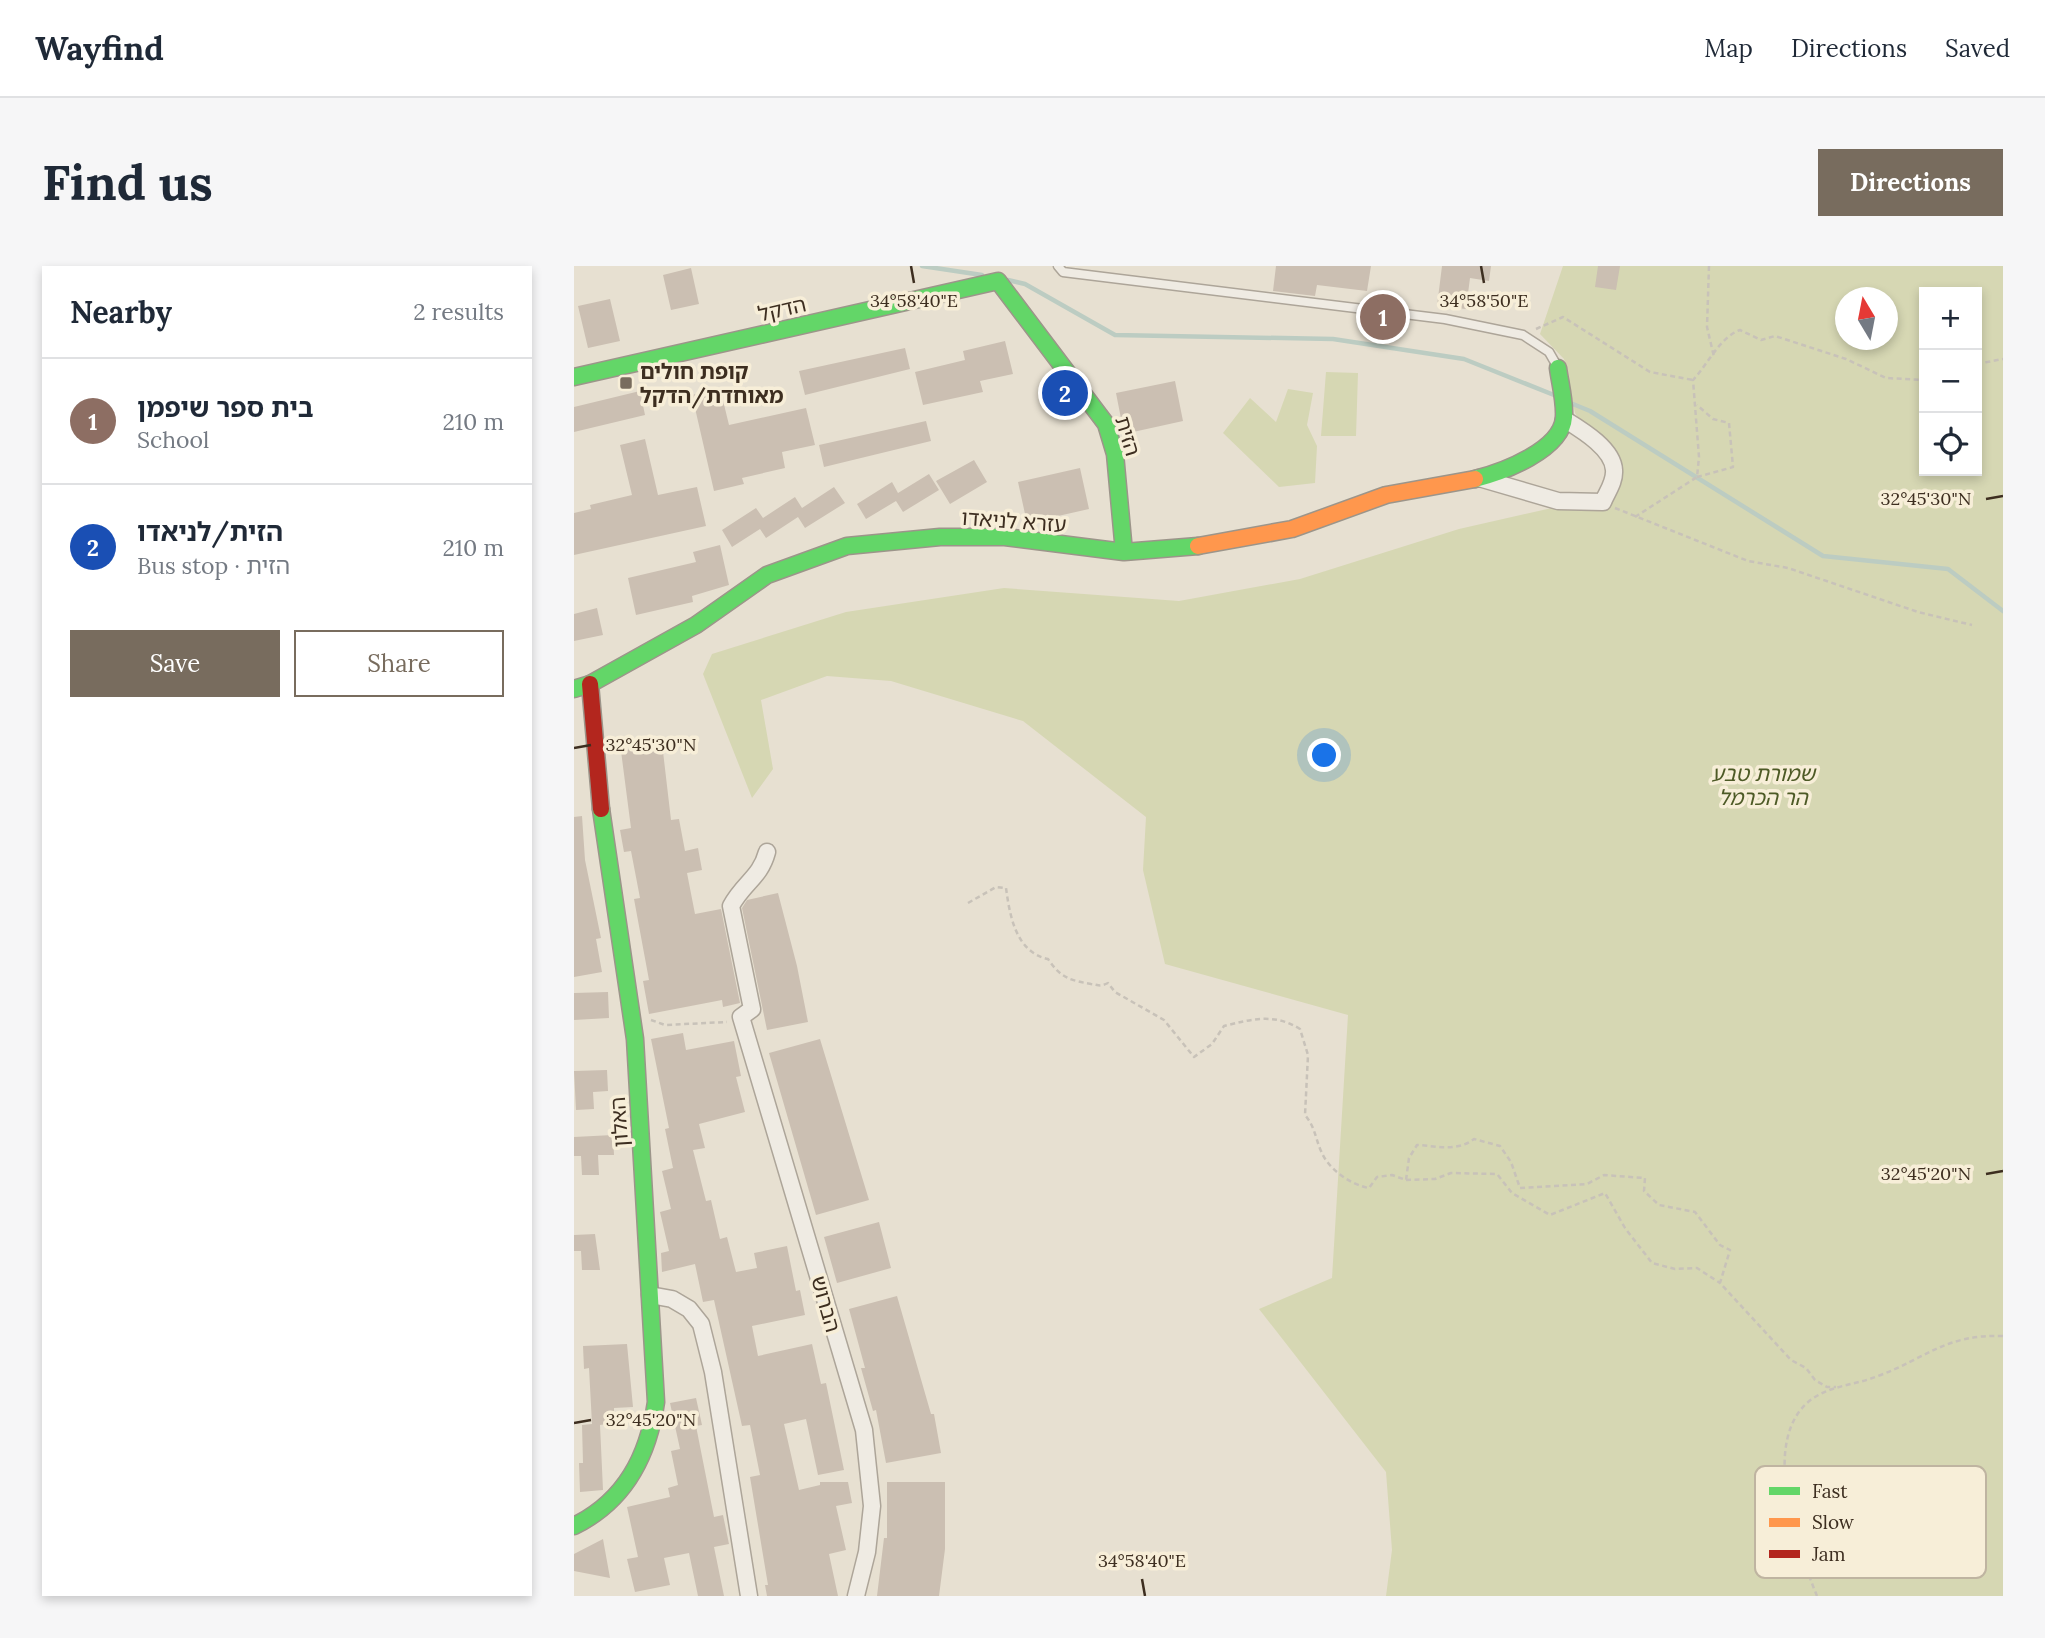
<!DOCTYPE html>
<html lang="en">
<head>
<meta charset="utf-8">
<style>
  body { margin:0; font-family:Lora,"Noto Sans Hebrew",serif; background:#f6f6f7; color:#1f2937 }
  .controls { position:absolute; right:21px; top:21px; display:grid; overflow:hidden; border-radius:0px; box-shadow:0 4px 10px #0003 }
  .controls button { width:63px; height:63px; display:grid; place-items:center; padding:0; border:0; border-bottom:2px solid #e0e1e3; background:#fff; color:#1f2937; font:35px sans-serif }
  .compass { position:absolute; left:1261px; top:21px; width:63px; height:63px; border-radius:50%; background:#fff; box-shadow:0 4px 10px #0003; rotate:350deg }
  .you { position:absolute; left:751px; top:490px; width:24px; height:24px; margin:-18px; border:5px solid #fff; border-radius:50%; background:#1a73e8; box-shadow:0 0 0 10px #1a73e833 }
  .badge { display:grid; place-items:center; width:46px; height:46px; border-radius:50%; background:#786c5e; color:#fff; font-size:23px; font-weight:700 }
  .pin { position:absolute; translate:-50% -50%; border:4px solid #fff; box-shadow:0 2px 7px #0006 }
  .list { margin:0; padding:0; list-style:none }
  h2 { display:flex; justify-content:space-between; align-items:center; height:91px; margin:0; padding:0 28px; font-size:30px }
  h2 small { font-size:23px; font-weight:400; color:#747a83 }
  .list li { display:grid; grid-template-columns:46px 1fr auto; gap:21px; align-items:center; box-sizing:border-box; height:126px; padding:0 28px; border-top:2px solid #e0e1e3 }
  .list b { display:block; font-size:26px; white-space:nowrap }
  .list p { margin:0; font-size:23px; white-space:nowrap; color:#747a83 }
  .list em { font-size:23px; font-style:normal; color:#747a83 }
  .actions { display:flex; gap:14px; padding:21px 28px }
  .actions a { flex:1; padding:16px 0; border:2px solid #786c5e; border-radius:0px; text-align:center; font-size:24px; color:#786c5e }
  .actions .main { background:#786c5e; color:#fff }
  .icon { flex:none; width:38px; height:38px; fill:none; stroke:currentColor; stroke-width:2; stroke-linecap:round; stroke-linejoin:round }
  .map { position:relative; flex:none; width:1429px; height:1330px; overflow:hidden; border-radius:0px }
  header { display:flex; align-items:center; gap:42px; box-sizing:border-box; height:98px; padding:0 35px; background:#fff; border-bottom:2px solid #e0e1e3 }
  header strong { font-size:33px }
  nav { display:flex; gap:38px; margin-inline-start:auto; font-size:24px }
  .intro { display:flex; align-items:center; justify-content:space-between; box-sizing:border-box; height:168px; padding:0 42px }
  h1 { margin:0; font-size:49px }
  .button { padding:18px 32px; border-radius:0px; background:#786c5e; color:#fff; font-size:24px; font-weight:700 }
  main { display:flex; gap:42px; padding:0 42px }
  aside { flex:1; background:#fff; border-radius:0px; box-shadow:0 4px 10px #0003 }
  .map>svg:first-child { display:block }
  .green { fill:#d6d7b3; fill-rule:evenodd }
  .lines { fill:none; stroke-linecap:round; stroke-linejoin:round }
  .stream { stroke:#bcccc2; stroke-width:4.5 }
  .building { fill:#cbbfb2 }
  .lane-casing { stroke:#ada599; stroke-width:11 }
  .street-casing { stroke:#ada599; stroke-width:19 }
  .fast-casing { stroke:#9c958a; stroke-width:19 }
  .slow-casing { stroke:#9c958a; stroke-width:19 }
  .jam-casing { stroke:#9c958a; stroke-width:19 }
  .path { stroke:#c8c2b9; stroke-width:2.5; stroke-dasharray:5 3.5; stroke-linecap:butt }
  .lane { stroke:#efebe3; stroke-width:8 }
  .street { stroke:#efebe3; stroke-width:16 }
  .fast { stroke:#63d668; stroke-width:16 }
  .slow { stroke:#ff974d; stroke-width:16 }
  .jam { stroke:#b3261e; stroke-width:16 }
  .ticks { fill:none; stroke:#3d2e20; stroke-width:2.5 }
  .poi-dot { fill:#786c5e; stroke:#f7eed8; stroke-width:2.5 }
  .labels { text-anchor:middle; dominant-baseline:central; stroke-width:7; stroke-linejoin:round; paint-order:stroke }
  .street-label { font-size:21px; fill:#3d2e20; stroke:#f7eed8 }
  .poi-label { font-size:21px; font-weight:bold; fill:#3d2e20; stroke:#f7eed8; text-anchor:start }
  .park-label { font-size:21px; font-style:italic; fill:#4d5a26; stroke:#f7eed8 }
  .key { fill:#f7eed8; stroke:#bfb4a1; stroke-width:2 }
  .key-label { font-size:19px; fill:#3d2e20 }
  .ticks-label { font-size:18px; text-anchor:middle; fill:#3d2e20; stroke:#f7eed8; stroke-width:7; stroke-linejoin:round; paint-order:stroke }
</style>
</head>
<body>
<header>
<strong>Wayfind</strong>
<nav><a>Map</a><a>Directions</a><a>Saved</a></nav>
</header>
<div class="intro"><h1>Find us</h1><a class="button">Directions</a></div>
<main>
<aside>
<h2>Nearby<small>2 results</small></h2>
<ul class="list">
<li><span class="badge" style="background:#8d6e63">1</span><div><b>בית ספר שיפמן</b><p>School</p></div><em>210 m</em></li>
<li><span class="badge" style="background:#1a4fb4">2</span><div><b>הזית/לניאדו</b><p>Bus stop · הזית</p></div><em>210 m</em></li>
</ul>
<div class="actions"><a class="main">Save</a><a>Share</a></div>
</aside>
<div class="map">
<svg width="1429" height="1330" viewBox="0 0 1429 1330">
  <rect width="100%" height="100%" fill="#e7e0d1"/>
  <!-- green -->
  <path class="green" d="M989,0H1429V1330H812L818,1284L812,1206L685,1043L758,1012L774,749L591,698L569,604L572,551L449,455L317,415L253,410L187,434L199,503L178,532L129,408L138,388L272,346L430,322L605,335L726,313L885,263L1031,230L1036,204L1001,147L990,93L966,68ZM1350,26H1403V205H1350ZM1272,32H1314V74H1272Z
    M752,106L784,107L782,170H747Z
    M714,123L739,127L733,159L743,180L741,217L705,221L649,167L676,132L702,156Z"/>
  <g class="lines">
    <!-- stream -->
    <path class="stream" d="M348,0L408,9
      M434,14L451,18L541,69L759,73L890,93L980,129
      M994,136L1016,145L1249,290L1374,303L1429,345"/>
  </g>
  <!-- building -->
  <path class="building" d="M702,0H797L793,25L743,19L741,30L699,25Z
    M868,0H917L915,15L896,12L892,43L863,40Z
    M1024,0H1046L1042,24L1021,21Z
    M117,2L125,38L97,44L89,9Z
    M36,33L46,75L14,82L4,40Z
    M431,75L439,108L406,115L409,126L349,139L341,106L391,94L389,85Z
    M331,82L336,103L231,129L225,105Z
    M601,115L609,155L550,168L542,127Z
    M146,122L155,159L232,142L241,179L208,186L211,202L168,212L170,218L140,225L118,129Z
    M66,125L71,149L0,166V141Z
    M352,155L357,175L250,201L245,179Z
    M71,173L84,229L123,221L132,260L0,289V247L17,243L16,239L58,229L46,179Z
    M400,194L413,216L376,238L362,215Z
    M506,202L515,243L453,257L444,216Z
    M355,208L365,224L329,246L322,235L292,253L283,238L318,216L324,227Z
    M260,221L271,237L231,262L224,251L192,272L186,263L158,281L148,264L182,242L189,252L221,231L228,242Z
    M146,279L155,319L118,330L119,336L62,349L54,312L122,296L119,286Z
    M23,342L29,369L0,375V348Z
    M88,477L97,554L105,553L111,585L124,582L128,604L113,607L121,648L147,643L166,737L149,741L148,734L75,748L69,715L75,714L60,633L66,632L57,585L50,586L46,564L57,562L47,485Z
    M8,550L11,594L27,672L22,673L28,706L0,711V551Z
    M204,627L223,700L234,756L193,764L168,642L173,634Z
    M34,726L35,752L0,754V727Z
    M109,767L112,784L160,775L167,810L162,811L171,846L125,858L131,882L119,884L132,935L137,934L146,973L153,971L162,1006L183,1002L180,987L213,980L222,1025L226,1024L231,1049L178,1060L184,1090L238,1078L247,1118L252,1117L270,1204L244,1209L232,1153L210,1158L225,1224L246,1219V1216H274L278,1237L262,1240L272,1284L255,1288L264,1330H193L191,1319H194L176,1211L186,1209L176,1159L168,1160L140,1034L129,1036L121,998L88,1006L87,987L95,985L86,946L97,943L88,905L99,902L91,863L95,862L77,773Z
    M246,773L295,934L242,949L195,787Z
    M33,804L34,825L19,826L20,843L2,844L0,805Z
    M39,869L40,889H24L25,909H8L7,890H0V871Z
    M305,956L317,1002L263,1017L250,971Z
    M21,968L26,1004H8L7,985H0V969Z
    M323,1030L357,1148H360L367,1187L312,1197L302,1144L299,1145L287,1102H291L275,1043Z
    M53,1078L59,1141L40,1142V1157L26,1159L29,1224L6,1226L5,1197H9L8,1159L18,1158L15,1102L10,1103L9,1080Z
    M122,1132L128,1159L122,1160L140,1251L149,1249L155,1278L140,1281L150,1330H124L115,1287L90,1292L96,1319L61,1326L53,1293L64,1291L53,1241L96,1231L94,1222L104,1219L97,1185L106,1183L96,1137Z
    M313,1216H371V1283L365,1330H303L310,1272H313Z
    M29,1273L36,1312L0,1305V1288Z"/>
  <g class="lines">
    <defs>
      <path id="lane" d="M484,0L489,6L871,53L949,69L975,86L983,100"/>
      <path id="street" d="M905,212L984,235L1029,236C1033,226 1041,216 1040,204C1039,182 1006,163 990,153
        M193,586C186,612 170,616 157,640L178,743L167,751L290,1164L298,1240L293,1286L282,1330
        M76,1029L98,1033L115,1043L127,1058L139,1106L175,1330"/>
      <path id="fast" d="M0,111L424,15L532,158L541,188L550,286
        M901,213C929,206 988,184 990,151C991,135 986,117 984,102
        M0,423L16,418L122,359L193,309L273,280L366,271H431L550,286L624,280
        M0,1260C51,1235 74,1191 82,1136L61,773L27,543"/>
      <path id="slow" d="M624,280L718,263L812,229L901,213"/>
      <path id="jam" d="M16,418L27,543"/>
    </defs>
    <!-- lane casing -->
    <use href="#lane" class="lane-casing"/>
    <!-- street casing -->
    <use href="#street" class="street-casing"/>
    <!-- fast casing -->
    <use href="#fast" class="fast-casing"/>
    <!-- slow casing -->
    <use href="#slow" class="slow-casing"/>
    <!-- jam casing -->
    <use href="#jam" class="jam-casing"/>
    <!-- path -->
    <path class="path" d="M1135,0L1133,61L1140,91
      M962,63L989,51L1076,106L1119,114
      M1403,98L1429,93
      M1123,211L1159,201L1155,157L1139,153L1123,139
      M1041,242L1174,295L1214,302L1344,346L1398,359
      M1061,251L1123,211L1125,191L1119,114C1134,98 1146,71 1166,64L1187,74L1201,70L1272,93L1312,112L1350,114
      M394,637L422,621L432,622C436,651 442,686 474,693C487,712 495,714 517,718C525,719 526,721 534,717L541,726L590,754L620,791L638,778L650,760C678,753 701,747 726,763L734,789L731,849C741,861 741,871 747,885C754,903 777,919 795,922L803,911L818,909L832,914L835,892L843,879C863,880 883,886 900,873L926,880L937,896L946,922L1013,918L1030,909L1071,912L1070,925L1085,939L1121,946L1146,979L1156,984L1146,1017L1217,1094L1232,1102L1241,1114L1253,1121H1262
      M77,754L91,759L153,756
      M832,914L861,913L877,907L923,908L938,927L976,949L1031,927L1051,962L1078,997L1101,1003L1123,1002L1146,1017
      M1243,1330C1223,1281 1184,1172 1238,1133C1258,1119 1282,1119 1304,1110C1353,1092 1371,1068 1429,1070"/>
    <!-- lane -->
    <use href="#lane" class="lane"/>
    <!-- street -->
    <use href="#street" class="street"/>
    <!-- fast -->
    <use href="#fast" class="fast"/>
    <!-- slow -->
    <use href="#slow" class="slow"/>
    <!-- jam -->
    <use href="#jam" class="jam"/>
  </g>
  <!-- ticks -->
  <path class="ticks" d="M337,0L340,17M907,0L910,17M1412,233L1429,230M0,482L17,479M1412,908L1429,905M0,1157L17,1154M568,1313L571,1330"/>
  <!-- markers -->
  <rect class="poi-dot" x="45" y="110" width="14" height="14" rx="3.5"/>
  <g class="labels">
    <!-- street labels -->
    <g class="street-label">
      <text transform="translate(208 43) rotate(-13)">הדקל</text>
      <text transform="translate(554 170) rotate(73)">הזית</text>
      <text transform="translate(440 255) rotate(4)">עזרא לניאדו</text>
      <text transform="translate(45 856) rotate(-94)">האלון</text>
      <text transform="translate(252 1038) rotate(74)">הברוש</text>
    </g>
    <!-- poi labels -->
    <g class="poi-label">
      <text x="66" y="105">קופת חולים<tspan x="66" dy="24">מאוחדת/הדקל</tspan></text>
    </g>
    <!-- park labels -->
    <g class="park-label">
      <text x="1189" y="507">שמורת טבע<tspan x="1189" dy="24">הר הכרמל</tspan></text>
    </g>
  </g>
  <!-- legend -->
  <rect x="1181" y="1200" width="231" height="112" rx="10" class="key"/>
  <rect x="1195" y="1221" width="31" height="8" fill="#63d668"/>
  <rect x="1195" y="1252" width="31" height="9" fill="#ff974d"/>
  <rect x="1195" y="1284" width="31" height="8" fill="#b3261e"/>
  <g class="key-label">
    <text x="1238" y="1232">Fast</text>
    <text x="1238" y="1263">Slow</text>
    <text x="1238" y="1295">Jam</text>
  </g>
  <g class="ticks-label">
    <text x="340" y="41">34°58'40"E</text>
    <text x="910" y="41">34°58'50"E</text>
    <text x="1352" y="239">32°45'30"N</text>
    <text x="77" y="485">32°45'30"N</text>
    <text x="1352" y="914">32°45'20"N</text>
    <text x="77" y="1160">32°45'20"N</text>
    <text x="568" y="1301">34°58'40"E</text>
  </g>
</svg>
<div class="controls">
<button>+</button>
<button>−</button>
<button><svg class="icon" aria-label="locate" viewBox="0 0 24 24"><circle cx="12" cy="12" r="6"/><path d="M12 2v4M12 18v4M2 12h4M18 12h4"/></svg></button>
</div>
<svg class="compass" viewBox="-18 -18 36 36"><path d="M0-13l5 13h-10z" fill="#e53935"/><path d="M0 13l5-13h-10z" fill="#747a83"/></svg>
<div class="you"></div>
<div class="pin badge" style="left:809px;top:51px;background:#8d6e63">1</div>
<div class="pin badge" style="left:491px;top:127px;background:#1a4fb4">2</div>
</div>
</main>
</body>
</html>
